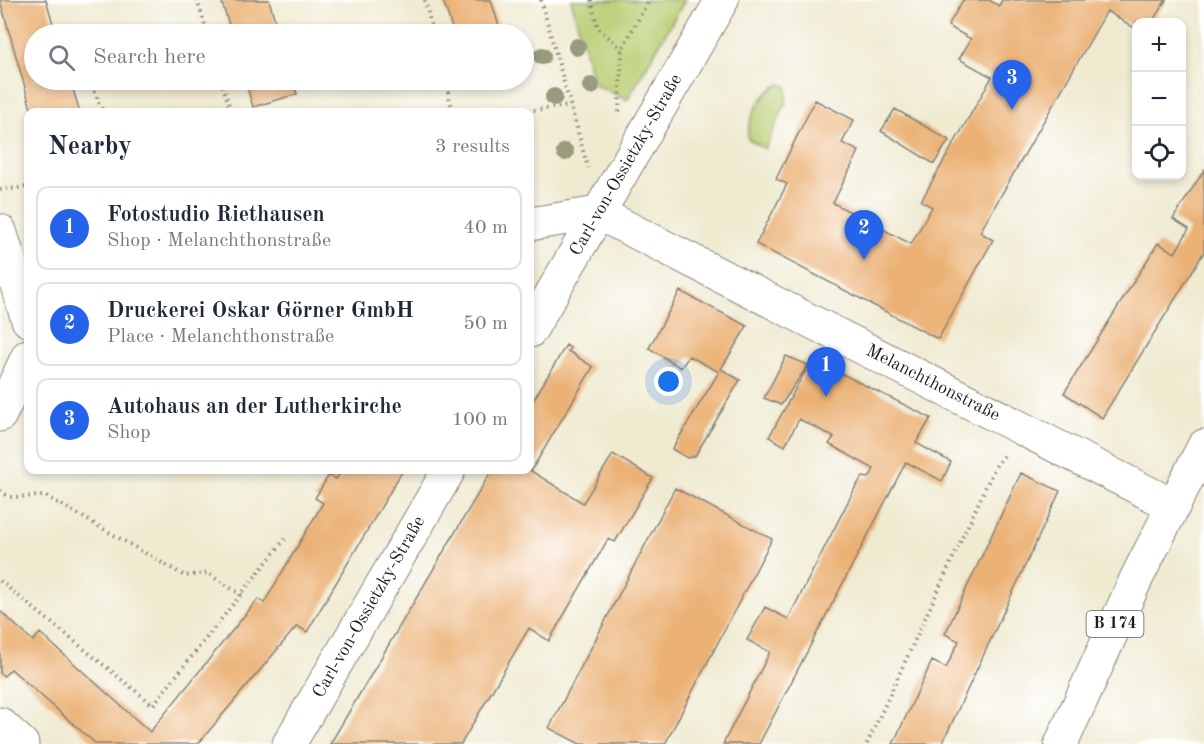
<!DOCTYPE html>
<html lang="en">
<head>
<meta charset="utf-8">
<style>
  body { margin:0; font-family:"Old Standard TT",serif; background:#f2f2f3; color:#1f2937 }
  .controls { position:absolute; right:18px; top:18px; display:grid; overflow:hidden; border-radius:12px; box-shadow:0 3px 9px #0003 }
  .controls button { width:54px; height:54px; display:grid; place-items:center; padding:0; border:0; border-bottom:2px solid #e0e1e3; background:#fff; color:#1f2937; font:30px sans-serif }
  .you { position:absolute; left:669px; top:382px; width:21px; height:21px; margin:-15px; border:4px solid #fff; border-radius:50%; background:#1a73e8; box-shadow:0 0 0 9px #1a73e833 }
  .badge { display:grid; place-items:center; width:39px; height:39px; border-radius:50%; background:#2563eb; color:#fff; font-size:20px; font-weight:700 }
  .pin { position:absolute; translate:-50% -50px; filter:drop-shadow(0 2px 3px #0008) }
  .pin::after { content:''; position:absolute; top:32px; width:21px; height:18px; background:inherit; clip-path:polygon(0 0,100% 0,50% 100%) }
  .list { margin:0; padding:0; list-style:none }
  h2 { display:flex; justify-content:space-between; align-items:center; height:78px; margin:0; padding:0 24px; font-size:26px }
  h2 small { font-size:20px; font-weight:400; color:#747a83 }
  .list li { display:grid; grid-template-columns:39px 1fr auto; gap:18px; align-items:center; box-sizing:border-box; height:84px; margin:0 12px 12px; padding:0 12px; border:2px solid #e0e1e3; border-radius:12px }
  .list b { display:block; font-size:22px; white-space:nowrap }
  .list p { margin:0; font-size:20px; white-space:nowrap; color:#747a83 }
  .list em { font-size:20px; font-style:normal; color:#747a83 }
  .icon { flex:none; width:33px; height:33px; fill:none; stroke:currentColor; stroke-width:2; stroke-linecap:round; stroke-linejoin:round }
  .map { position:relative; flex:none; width:1204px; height:744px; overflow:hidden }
  .search { position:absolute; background:#fff; box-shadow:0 3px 9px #0003; left:24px; top:24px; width:510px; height:66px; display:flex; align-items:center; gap:15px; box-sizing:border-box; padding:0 21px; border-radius:33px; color:#747a83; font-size:22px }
  .panel { position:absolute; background:#fff; box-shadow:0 3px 9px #0003; left:24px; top:108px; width:510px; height:366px; border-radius:12px }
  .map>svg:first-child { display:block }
  .green { fill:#b7cc70; stroke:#6a7446; stroke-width:1.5 }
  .building { fill:#ebb174 }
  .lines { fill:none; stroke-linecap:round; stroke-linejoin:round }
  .minor-casing { stroke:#868376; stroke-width:35 }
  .major-casing { stroke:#868376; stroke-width:35 }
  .path { stroke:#868376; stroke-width:4; stroke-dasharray:1.5 4.5; stroke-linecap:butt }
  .minor { stroke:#fff; stroke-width:33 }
  .major { stroke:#fff; stroke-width:33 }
  .tree { fill:#999b7d }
  .labels { text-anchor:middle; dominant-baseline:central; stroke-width:4.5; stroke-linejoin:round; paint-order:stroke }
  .shield { fill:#fff; stroke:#606060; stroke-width:1.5 }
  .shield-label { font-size:16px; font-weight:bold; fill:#1c1c1c }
  .street-label { font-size:18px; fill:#1c1c1c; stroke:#fff }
</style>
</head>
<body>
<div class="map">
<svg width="1204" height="744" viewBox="0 0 1204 744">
  <rect width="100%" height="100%" fill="#fff"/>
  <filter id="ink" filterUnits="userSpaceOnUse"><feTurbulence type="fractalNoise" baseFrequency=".0167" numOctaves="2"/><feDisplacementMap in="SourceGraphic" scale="12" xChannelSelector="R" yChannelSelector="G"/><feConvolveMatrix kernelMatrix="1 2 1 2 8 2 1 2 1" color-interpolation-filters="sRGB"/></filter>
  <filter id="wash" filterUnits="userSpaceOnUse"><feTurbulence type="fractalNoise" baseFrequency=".008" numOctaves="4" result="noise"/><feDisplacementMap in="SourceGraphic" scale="24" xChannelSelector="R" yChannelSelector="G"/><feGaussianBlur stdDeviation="1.35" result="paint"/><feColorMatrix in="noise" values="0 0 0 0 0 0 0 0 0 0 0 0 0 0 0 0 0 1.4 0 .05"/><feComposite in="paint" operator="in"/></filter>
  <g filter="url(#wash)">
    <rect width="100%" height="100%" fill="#efead0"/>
    <!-- green -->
    <path class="green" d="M571,0H685L627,100L594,84Z
      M781,84L787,86L786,102L765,149L748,139C746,119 762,91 781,84Z"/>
    <g id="blocks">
      <!-- building -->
      <path class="building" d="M0,0H46L56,34H34V80H70L80,112H32Z
        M221,0H269L279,34H232Z
        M443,0H491L501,33L454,34Z
        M963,0H989L999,6L1002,0H1166L1152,22H1136V29L1107,11L980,232L993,240L938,339L756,244L787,184L776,179L815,100L854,120L842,143L859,151L833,203L911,244L932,207L921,201L992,77L959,59L971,39L948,26Z
        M245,80H292L297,94L253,107Z
        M895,109L949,140L934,164L881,131Z
        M1204,170V252L1102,418L1064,393L1158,243L1175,253L1189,229L1173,219Z
        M680,291L747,326L721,369L740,380L695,456L687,458L672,449L719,372L689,356L681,368L649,348Z
        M566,345L570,348L568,351L593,367L531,471L583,503L613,454L653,478L615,542L608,539L549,641L529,628L461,744H330L492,470H530V406Z
        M786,356L808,365L781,405L764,398Z
        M812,359L931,418L916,443L951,462L942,481L906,462L759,744H723L770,652L747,640L765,607L788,619L855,488L862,477L869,478L874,469L829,444L834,437L799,419L785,446L769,437Z
        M342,470H403L307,632L297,626L198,744H96L11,669L4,676L0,673V611L33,641L40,633L150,732L258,599L264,603L323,503L315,498L329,475L336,479Z
        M1021,473L1060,491L942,744H893L932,661L946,668L959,641L945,634Z
        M675,488L772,539L665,744H580L549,728Z"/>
    </g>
  </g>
  <g filter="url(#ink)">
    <use href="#blocks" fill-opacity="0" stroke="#868376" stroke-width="1.5"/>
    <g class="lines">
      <defs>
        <path id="minor" d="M598,213L1172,505
          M530,224L598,213
          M0,231L28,320
          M530,331L722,0
          M0,415L28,356
          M0,724L22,744
          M289,744L449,470"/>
        <path id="major" d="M1061,744L1137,577L1204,446"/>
      </defs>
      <!-- minor casing -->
      <use href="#minor" class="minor-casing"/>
      <!-- major casing -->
      <use href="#major" class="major-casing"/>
      <!-- path -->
      <path class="path" d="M197,0L208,34
        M425,0L433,34
        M541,0L588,168
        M591,0L598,28L622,49
        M90,80L103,112
        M221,80L231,112
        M445,80L453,112
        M516,112L570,106
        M619,112L622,49L649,0
        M0,190L28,187
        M0,491L10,497L46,496L185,576L207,573L242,595
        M0,581L153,705L285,539
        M867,744L995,467L1005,454"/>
      <!-- minor -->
      <use href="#minor" class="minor"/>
      <!-- major -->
      <use href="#major" class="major"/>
    </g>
    <!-- trees -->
    <g class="tree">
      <circle cx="577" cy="47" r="9"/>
      <circle cx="542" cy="56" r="9"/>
      <circle cx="591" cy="86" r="9"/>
      <circle cx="554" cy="97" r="9"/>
      <circle cx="565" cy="152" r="9"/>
    </g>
  </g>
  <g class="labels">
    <!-- shield labels -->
    <rect class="shield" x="1086.5" y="611" width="57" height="26" rx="4.5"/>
    <g class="shield-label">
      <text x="1115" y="624">B 174</text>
    </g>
    <!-- street labels -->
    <g class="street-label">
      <text transform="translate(626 165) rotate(-60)">Carl-von-Ossietzky-Straße</text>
      <text transform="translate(933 383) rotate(27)">Melanchthonstraße</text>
      <text transform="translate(369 607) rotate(-60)">Carl-von-Ossietzky-Straße</text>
    </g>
  </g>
</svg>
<div class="controls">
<button>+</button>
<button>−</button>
<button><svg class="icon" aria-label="locate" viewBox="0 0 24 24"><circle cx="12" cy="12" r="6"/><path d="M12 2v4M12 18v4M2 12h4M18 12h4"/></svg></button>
</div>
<div class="you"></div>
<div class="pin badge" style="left:826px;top:397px">1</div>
<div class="pin badge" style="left:864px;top:260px">2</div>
<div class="pin badge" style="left:1012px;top:110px">3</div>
<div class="search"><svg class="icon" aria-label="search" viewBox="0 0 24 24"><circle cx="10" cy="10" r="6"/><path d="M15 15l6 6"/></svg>Search here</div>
<section class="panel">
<h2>Nearby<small>3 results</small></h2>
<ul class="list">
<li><span class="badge">1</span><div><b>Fotostudio Riethausen</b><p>Shop · Melanchthonstraße</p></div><em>40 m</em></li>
<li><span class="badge">2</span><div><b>Druckerei Oskar Görner GmbH</b><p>Place · Melanchthonstraße</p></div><em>50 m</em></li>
<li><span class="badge">3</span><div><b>Autohaus an der Lutherkirche</b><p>Shop</p></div><em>100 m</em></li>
</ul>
</section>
</div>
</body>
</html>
